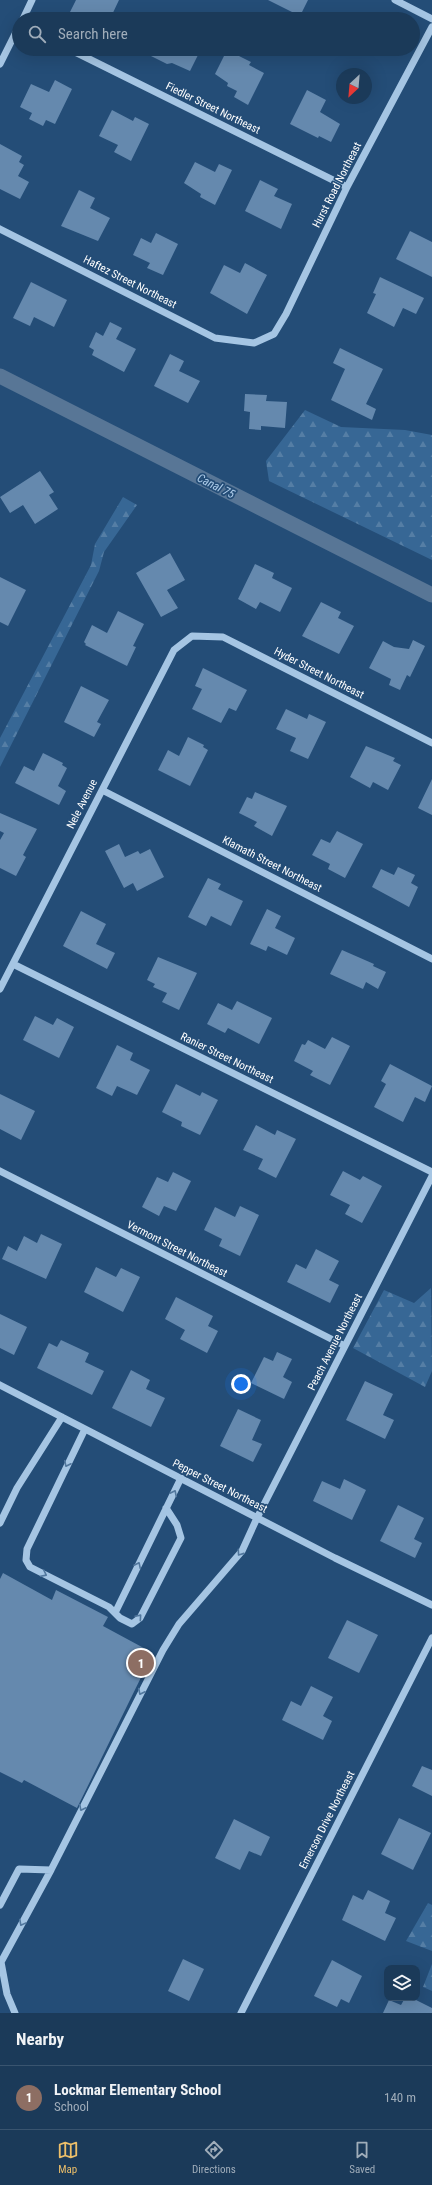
<!DOCTYPE html>
<html lang="en">
<head>
<meta charset="utf-8">
<style>
  body { margin:0; font-family:"Roboto Condensed",sans-serif; background:#284562; color:#f1f3f6 }
  .controls { position:absolute; right:12px; bottom:12px; display:grid; overflow:hidden; border-radius:8px; box-shadow:0 4px 16px #0002 }
  .controls button { width:36px; height:36px; display:grid; place-items:center; padding:0; border:0; border-bottom:1px solid #39546f; background:#1b3a59; color:#f1f3f6; font:20px sans-serif }
  .compass { position:absolute; left:336px; top:68px; width:36px; height:36px; border-radius:50%; background:#1b3a59; box-shadow:0 4px 16px #0002; rotate:206deg }
  .you { position:absolute; left:241px; top:1384px; width:14px; height:14px; margin:-10px; border:3px solid #fff; border-radius:50%; background:#1a73e8; box-shadow:0 0 0 6px #1a73e833 }
  .badge { display:grid; place-items:center; width:26px; height:26px; border-radius:50%; background:#edbf69; color:#fff; font-size:13px; font-weight:700 }
  .pin { position:absolute; translate:-50% -50%; border:2px solid #fff; box-shadow:0 1px 4px #0006 }
  .list { margin:0; padding:0; list-style:none }
  h2 { display:flex; justify-content:space-between; align-items:center; height:52px; margin:0; padding:0 16px; font-size:17px }
  h2 small { font-size:13px; font-weight:400; color:#a0adba }
  .list li { display:grid; grid-template-columns:26px 1fr auto; gap:12px; align-items:center; box-sizing:border-box; height:64px; padding:0 16px; border-top:1px solid #39546f }
  .list b { display:block; font-size:15px; white-space:nowrap }
  .list p { margin:0; font-size:13px; white-space:nowrap; color:#a0adba }
  .list em { font-size:13px; font-style:normal; color:#a0adba }
  .icon { flex:none; width:22px; height:22px; fill:none; stroke:currentColor; stroke-width:2; stroke-linecap:round; stroke-linejoin:round }
  .map { position:relative; flex:none; width:432px; height:2013px; overflow:hidden }
  .search { position:absolute; background:#1b3a59; box-shadow:0 4px 16px #0002; left:12px; right:12px; top:12px; height:44px; display:flex; align-items:center; gap:10px; box-sizing:border-box; padding:0 14px; border-radius:22px; color:#a0adba; font-size:15px }
  .sheet { height:116px; background:#1b3a59 }
  nav { display:flex; justify-content:space-around; align-items:center; box-sizing:border-box; height:56px; border-top:1px solid #39546f; background:#1b3a59; font-size:11px; color:#a0adba }
  nav a { display:grid; justify-items:center; gap:2px }
  nav .on { color:#edbf69 }
  .map>svg:first-child { display:block }
  .forest { fill:url(#forest-firs) }
  .lines { fill:none; stroke-linecap:round; stroke-linejoin:round }
  .canal { stroke:#587696; stroke-width:15 }
  .building { fill:#6589ae }
  .minor { stroke:#a5c5e3; stroke-width:7 }
  .oneway { stroke:#51779d }
  .labels { text-anchor:middle; dominant-baseline:central; stroke-width:3.5; stroke-linejoin:round; paint-order:stroke }
  .street-label { font-size:11px; fill:#fff; stroke:#244d77 }
  .water-label { font-size:12px; font-style:italic; fill:#b0ceeb; stroke:#244d77 }
</style>
</head>
<body>
<div class="map">
<svg width="432" height="2013" viewBox="0 0 432 2013">
  <defs>
    <pattern id="forest-firs" width="22" height="20" patternUnits="userSpaceOnUse"><rect width="22" height="20" fill="#376795"/><path d="M5 1l3.5 6h-7zM16 11l3.5 6h-7z" fill="#557ea5"/></pattern>
  </defs>
  <rect width="100%" height="100%" fill="#244d77"/>
  <!-- forest -->
  <path class="forest" d="M305,410L341,427L405,430L432,435V560L269,481L266,461Z
    M123,497L137,505L104,552L99,571L0,767V738L91,565L95,544Z
    M431,1288L432,1371L425,1387L353,1348L384,1290L414,1303Z
    M428,1903L432,1905V1951L406,1941Z
    M432,1964V1991L423,1987Z"/>
  <g class="lines">
    <!-- canal -->
    <path class="canal" d="M0,376L432,595"/>
  </g>
  <!-- building -->
  <path class="building" d="M76,0H119L110,19H80L69,14Z
    M268,0H308L300,16Z
    M137,49H201L190,71L172,63L167,64Z
    M227,50L251,62L249,65L264,73L248,105L234,97L237,91L227,86L228,83L215,74Z
    M55,80L72,89L55,124L46,120L43,126L29,119L32,113L20,107L31,84L49,92Z
    M307,90L326,100L320,112L340,124L331,142L319,136L318,138L290,124Z
    M112,110L133,121L135,117L149,124L131,161L114,152L118,145L99,136Z
    M0,144L22,156L19,162L24,165L18,176L29,182L20,199L0,189Z
    M195,162L215,172L219,164L232,170L215,205L200,197L201,194L184,183Z
    M260,180L278,189L274,196L292,204L281,229L245,211Z
    M79,190L95,198L90,208L110,218L98,241L61,226Z
    M410,231L432,242V277L396,259Z
    M156,233L178,244L163,275L147,268L150,263L133,255L141,238L151,243Z
    M245,263L267,275L247,314L210,293L224,265L240,273Z
    M380,277L424,298L416,314L403,308L394,327L367,313L376,294L373,293Z
    M31,282L67,300L54,327L34,317L30,326L13,318Z
    M110,322L122,328L116,339L136,349L124,372L92,355L94,350L89,347L96,332L103,336Z
    M340,348L383,369L366,404L376,409L372,420L331,400L345,369L333,363Z
    M170,354L184,361L179,371L200,381L188,403L154,386Z
    M245,394L267,395L266,401L287,402L285,428L261,426V430L249,429L250,412L244,411Z
    M40,471L54,492L49,495L58,509L35,524L23,505L10,513L0,497Z
    M170,553L185,580L167,590L178,608L161,617L136,573Z
    M255,564L274,573L272,578L292,588L280,612L260,602L256,609L238,599Z
    M0,577L26,590L8,626L0,622Z
    M321,602L341,612L338,618L354,626L339,654L302,636Z
    M118,611L144,624L133,646L136,647L127,666L85,645L86,644L84,642L92,625L107,633Z
    M413,640L425,646L410,677L407,675L400,690L389,685L391,679L369,668L383,641L394,647L409,649Z
    M203,668L247,690L236,711L229,708L221,723L192,709L202,689L195,686Z
    M81,686L109,700L97,722L101,724L94,737L64,722Z
    M286,709L307,719L309,714L326,722L308,759L290,751L296,738L276,729Z
    M188,737L204,745L203,747L208,750L190,786L158,770L168,750L179,756Z
    M366,746L395,758L393,761L401,765L388,790L373,782L370,788L350,777Z
    M43,753L63,763L62,765L67,768L58,786L66,791L59,805L15,783L24,766L34,771Z
    M432,779V815L418,808Z
    M255,792L287,806L272,836L254,826L257,822L239,813L247,797L252,799Z
    M0,813L37,829L23,855L26,857L16,876L0,868V840L4,833L0,831Z
    M337,831L363,844L345,878L328,869L330,864L312,855L321,839L330,843Z
    M119,844L125,857L138,851L140,854L150,849L164,877L137,891L133,883L124,888L105,851Z
    M398,867L415,875L411,883L418,887L409,907L372,887L381,869L394,875Z
    M208,878L221,884L218,889L243,901L231,926L211,916L206,926L188,917Z
    M267,909L281,916L275,928L295,938L287,955L268,946L266,951L250,944Z
    M81,911L106,924L96,944L115,953L107,969L63,946Z
    M342,950L374,964L373,966L386,972L378,989L366,982L363,989L330,974Z
    M158,957L197,973L179,1010L162,1002L167,993L153,987L155,984L147,980Z
    M237,1001L272,1018L259,1044L228,1028L225,1033L207,1024L218,1003L232,1010Z
    M35,1016L53,1025L57,1018L74,1027L59,1058L23,1040Z
    M332,1037L350,1046L330,1085L310,1075L313,1071L294,1061L302,1044L305,1045L308,1040L325,1049Z
    M117,1045L133,1053L130,1060L150,1070L137,1095L117,1086L112,1096L96,1088Z
    M390,1064L432,1086L425,1102L415,1097L403,1122L374,1107L386,1084L381,1081Z
    M176,1084L200,1096L202,1092L218,1100L200,1135L181,1126L182,1122L162,1112Z
    M0,1094L35,1111L21,1140L0,1129Z
    M256,1125L275,1135L277,1130L296,1139L276,1178L258,1169L263,1159L243,1150Z
    M343,1171L360,1180L363,1176L382,1186L362,1223L345,1214L350,1205L330,1195Z
    M173,1172L191,1181L176,1211L164,1206L159,1216L142,1207L157,1177L168,1182Z
    M240,1206L259,1215L240,1256L219,1246L222,1239L204,1230L215,1207L235,1217Z
    M41,1234L62,1244L46,1279L2,1259L8,1246L17,1251L24,1236L37,1243Z
    M316,1249L339,1261L329,1280L339,1285L330,1303L287,1282L296,1264L306,1269Z
    M96,1267L116,1277L121,1268L140,1277L123,1312L84,1292Z
    M176,1297L213,1316L208,1326L218,1331L207,1353L180,1339L185,1330L165,1319Z
    M0,1314L27,1327L14,1355L0,1348Z
    M61,1340L89,1353L85,1362L104,1371L92,1395L37,1368L49,1343L57,1347Z
    M277,1352L292,1359L283,1377L292,1382L284,1399L251,1383L264,1357L273,1361Z
    M131,1370L150,1380L146,1389L165,1398L151,1427L112,1408Z
    M365,1381L393,1394L383,1415L394,1420L385,1439L346,1420Z
    M238,1409L261,1420L252,1440L262,1444L253,1462L220,1446Z
    M344,1479L366,1490L352,1520L313,1501L322,1481L340,1489Z
    M398,1505L424,1518L414,1539L422,1543L415,1558L380,1541Z
    M3,1573L52,1600L56,1590L108,1617L103,1626L153,1653L77,1808L24,1780L22,1783L0,1772V1579Z
    M347,1620L378,1635L359,1673L328,1658Z
    M311,1686L333,1697L323,1716L332,1721L323,1740L282,1720L291,1701L301,1706Z
    M422,1766L432,1770V1796L412,1786Z
    M399,1818L431,1833L413,1870L381,1854Z
    M234,1819L270,1837L261,1856L249,1851L240,1870L215,1858Z
    M368,1890L390,1901L385,1913L396,1918L385,1941L342,1920L353,1895L363,1900Z
    M183,1959L204,1969L189,2001L168,1991Z
    M332,1960L362,1976L349,2003L341,1999L337,2007L314,1996Z
    M405,1998H412L432,2008V2013H383L389,2000L401,2005Z"/>
  <g class="lines">
    <!-- minor -->
    <path class="minor" d="M395,0L432,19
      M23,19L32,0
      M69,49L347,187
      M0,64L19,26
      M0,229L215,338L254,343L274,334L286,314L347,187L432,27
      M102,790L432,959
      M13,964L432,1172
      M0,989L174,650L192,636L223,637L432,743
      M0,1171L345,1346
      M0,1385L335,1558L432,1605
      M85,1429L27,1549L26,1560L30,1567L109,1607L120,1618L132,1624L140,1618L181,1538L177,1525L166,1508
      M0,1523L17,1488L62,1417
      M115,1613L181,1478
      M0,1905L19,1869L51,1870
      M15,2013L7,1994L1,1962L51,1870L163,1650L179,1624L242,1551L257,1518L432,1176
      M241,2013L432,1638"/>
  </g>
  <!-- one-way arrows -->
  <defs><path id="oneway-chevron" d="M-2-3.5L2.5 0L-2 3.5" fill="none" stroke-width="1.6" stroke-linecap="round" stroke-linejoin="round"/></defs>
  <g class="oneway">
    <use href="#oneway-chevron" transform="translate(67 1464) rotate(116)"/>
    <use href="#oneway-chevron" transform="translate(174 1493) rotate(-63)"/>
    <use href="#oneway-chevron" transform="translate(240 1553) rotate(125)"/>
    <use href="#oneway-chevron" transform="translate(138 1565) rotate(-64)"/>
    <use href="#oneway-chevron" transform="translate(44 1574) rotate(26)"/>
    <use href="#oneway-chevron" transform="translate(139 1617) rotate(-49)"/>
    <use href="#oneway-chevron" transform="translate(141 1692) rotate(117)"/>
    <use href="#oneway-chevron" transform="translate(82 1808) rotate(117)"/>
    <use href="#oneway-chevron" transform="translate(22 1923) rotate(118)"/>
  </g>
  <g class="labels">
    <!-- street labels -->
    <g class="street-label">
      <text transform="translate(213 108) rotate(26)">Fiedler Street Northeast</text>
      <text transform="translate(337 185) rotate(-63)">Hurst Road Northeast</text>
      <text transform="translate(130 282) rotate(27)">Haftez Street Northeast</text>
      <text transform="translate(319 673) rotate(27)">Hyder Street Northeast</text>
      <text transform="translate(82 804) rotate(-63)">Nele Avenue</text>
      <text transform="translate(272 864) rotate(27)">Klamath Street Northeast</text>
      <text transform="translate(227 1058) rotate(26)">Ranier Street Northeast</text>
      <text transform="translate(177 1249) rotate(27)">Vermont Street Northeast</text>
      <text transform="translate(335 1342) rotate(-63)">Peach Avenue Northeast</text>
      <text transform="translate(220 1486) rotate(27)">Pepper Street Northeast</text>
      <text transform="translate(327 1820) rotate(-63)">Emerson Drive Northeast</text>
    </g>
    <!-- water labels -->
    <g class="water-label">
      <text transform="translate(216 486) rotate(27)">Canal 75</text>
    </g>
  </g>
</svg>
<div class="controls">
<button><svg class="icon" aria-label="layers" viewBox="0 0 24 24"><path d="M12 4l9 5-9 5-9-5zM3 14l9 5 9-5"/></svg></button>
</div>
<svg class="compass" viewBox="-18 -18 36 36"><path d="M0-13l5 13h-10z" fill="#e53935"/><path d="M0 13l5-13h-10z" fill="#a0adba"/></svg>
<div class="you"></div>
<div class="pin badge" style="left:141px;top:1663px;background:#8d6e63">1</div>
<div class="search"><svg class="icon" aria-label="search" viewBox="0 0 24 24"><circle cx="10" cy="10" r="6"/><path d="M15 15l6 6"/></svg>Search here</div>
</div>
<section class="sheet">
<h2>Nearby<small></small></h2>
<ul class="list">
<li><span class="badge" style="background:#8d6e63">1</span><div><b>Lockmar Elementary School</b><p>School</p></div><em>140 m</em></li>
</ul>
</section>
<nav>
<a class="on"><svg class="icon" aria-label="map" viewBox="0 0 24 24"><path d="M3 6l6-2 6 2 6-2v14l-6 2-6-2-6 2zM9 4v14M15 6v14"/></svg>Map</a>
<a><svg class="icon" aria-label="directions" viewBox="0 0 24 24"><path d="M12 3l9 9-9 9-9-9zM9 14v-3h6M13 9l2 2-2 2"/></svg>Directions</a>
<a><svg class="icon" aria-label="saved" viewBox="0 0 24 24"><path d="M7 4h10v16l-5-4-5 4z"/></svg>Saved</a>
</nav>
</body>
</html>
